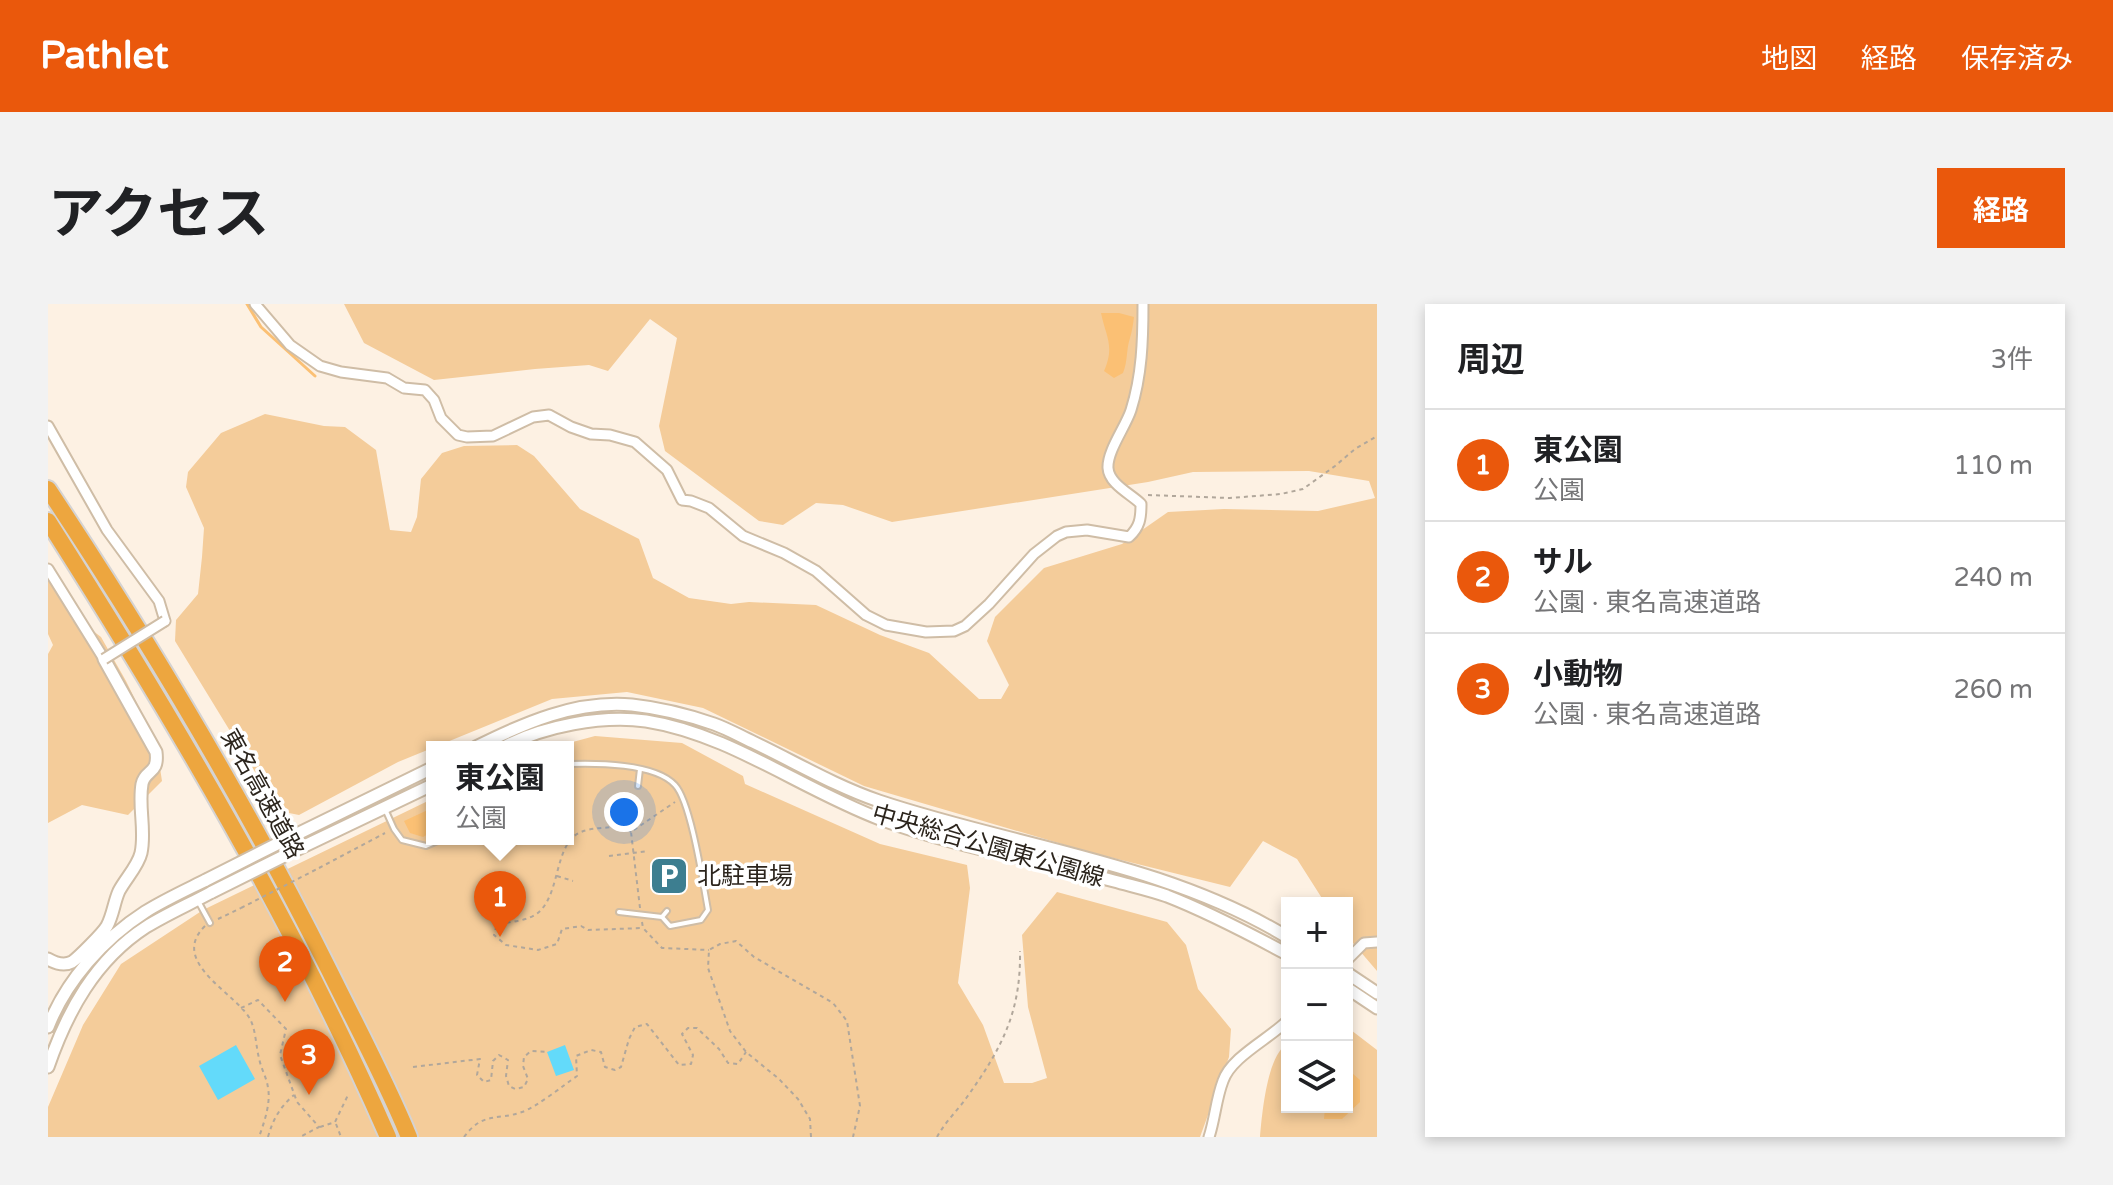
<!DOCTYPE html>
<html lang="ja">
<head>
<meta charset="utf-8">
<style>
  body { margin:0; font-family:"Varela Round","Noto Sans JP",sans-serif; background:#f2f2f2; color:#202124 }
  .controls { position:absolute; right:24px; bottom:24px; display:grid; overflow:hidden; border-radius:0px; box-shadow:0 4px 12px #0003 }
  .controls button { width:72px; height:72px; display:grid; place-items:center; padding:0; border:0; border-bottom:2px solid #e0e0e0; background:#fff; color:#202124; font:40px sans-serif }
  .you { position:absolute; left:576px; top:508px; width:28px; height:28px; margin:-20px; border:6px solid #fff; border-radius:50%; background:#1a73e8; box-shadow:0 0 0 12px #1a73e833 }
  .badge { display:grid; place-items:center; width:52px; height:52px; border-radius:50%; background:#ea580c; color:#fff; font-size:26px; font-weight:700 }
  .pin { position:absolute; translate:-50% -66px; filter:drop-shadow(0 2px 4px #0008) }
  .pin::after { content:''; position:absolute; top:42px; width:28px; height:24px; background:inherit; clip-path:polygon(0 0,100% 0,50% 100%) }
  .popup { position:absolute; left:378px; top:437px; width:148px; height:104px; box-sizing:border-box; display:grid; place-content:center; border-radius:0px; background:#fff; filter:drop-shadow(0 2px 6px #0005); font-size:26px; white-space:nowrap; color:#757577 }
  .popup b { font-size:30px; color:#202124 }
  .popup::after { content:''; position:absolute; left:50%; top:100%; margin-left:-16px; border:16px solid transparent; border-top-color:#fff }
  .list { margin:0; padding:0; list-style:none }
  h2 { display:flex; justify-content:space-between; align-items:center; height:104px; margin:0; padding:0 32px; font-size:34px }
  h2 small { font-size:26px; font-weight:400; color:#757577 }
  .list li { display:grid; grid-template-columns:52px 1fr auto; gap:24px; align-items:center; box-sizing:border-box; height:112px; padding:0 32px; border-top:2px solid #e0e0e0 }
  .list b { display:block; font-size:30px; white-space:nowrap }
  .list p { margin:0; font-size:26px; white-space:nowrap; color:#757577 }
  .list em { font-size:26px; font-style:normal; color:#757577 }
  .icon { flex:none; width:44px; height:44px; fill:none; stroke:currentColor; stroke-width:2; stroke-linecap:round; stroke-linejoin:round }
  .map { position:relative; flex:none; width:1329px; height:833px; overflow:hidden; border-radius:0px }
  header { display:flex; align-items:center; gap:48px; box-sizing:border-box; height:112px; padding:0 40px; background:#ea580c; color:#fff }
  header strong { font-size:38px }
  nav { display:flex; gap:44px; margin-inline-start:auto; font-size:28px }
  .intro { display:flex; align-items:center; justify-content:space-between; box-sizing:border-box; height:192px; padding:0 48px }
  h1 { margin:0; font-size:56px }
  .button { padding:20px 36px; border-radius:0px; background:#ea580c; color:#fff; font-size:28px; font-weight:700 }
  main { display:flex; gap:48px; padding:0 48px }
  aside { flex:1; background:#fff; border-radius:0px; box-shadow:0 4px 12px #0003 }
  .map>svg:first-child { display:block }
  .green { fill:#f4cc9a }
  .water { fill:#fbc074 }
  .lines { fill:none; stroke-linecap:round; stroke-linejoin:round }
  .stream { stroke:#fbc074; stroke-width:3 }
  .building { fill:#63dafa }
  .service-casing { stroke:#cfbda6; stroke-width:8 }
  .minor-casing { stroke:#cfbda6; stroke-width:13 }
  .tertiary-casing { stroke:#cfbda6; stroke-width:15 }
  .motorway-casing { stroke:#d5d3d2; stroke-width:20 }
  .path { stroke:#b1a79b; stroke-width:2; stroke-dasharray:4 4; stroke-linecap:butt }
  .service { stroke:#fff; stroke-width:4 }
  .minor { stroke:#fff; stroke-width:9 }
  .tertiary { stroke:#fff; stroke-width:11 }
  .motorway { stroke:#eda63f; stroke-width:16 }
  .minor-bridge-casing { stroke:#cfbda6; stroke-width:13; stroke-linecap:butt }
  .tertiary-bridge-casing { stroke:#cfbda6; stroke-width:15; stroke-linecap:butt }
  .path-bridge { stroke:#b1a79b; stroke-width:2; stroke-dasharray:4 4; stroke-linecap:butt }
  .minor-bridge { stroke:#fff; stroke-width:9 }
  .tertiary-bridge { stroke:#fff; stroke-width:11 }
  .labels { text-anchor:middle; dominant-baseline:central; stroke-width:7; stroke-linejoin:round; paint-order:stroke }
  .street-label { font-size:24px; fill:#2c251d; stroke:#fff }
  .poi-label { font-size:24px; fill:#2c251d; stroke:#fff; text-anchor:start }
</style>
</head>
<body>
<header>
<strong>Pathlet</strong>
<nav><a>地図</a><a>経路</a><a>保存済み</a></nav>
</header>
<div class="intro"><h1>アクセス</h1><a class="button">経路</a></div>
<main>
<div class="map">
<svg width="1329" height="833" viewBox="0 0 1329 833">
  <rect width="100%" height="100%" fill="#fdf1e3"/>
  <!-- green -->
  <path class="green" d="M296,0H1329V667L1299,632V599H1277L1249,555L1215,537L1182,583L1041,548L816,482L655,404L579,388L504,395L350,458L251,511L231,507L127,337L128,316L150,290L154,253L156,224L138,183L140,168L173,129L217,110L276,122L297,123L328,146L342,226L363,228L369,213L373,175L394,149L416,142L469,141L486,152L532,205L591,235L605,274L641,294L683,300L701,298L768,301L832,331L881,349L931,395H953L961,381L939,337L947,313L996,264L1074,240L1120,208L1176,205L1270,207L1327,194L1321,177L1261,167L1145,168L1100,178L844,218L795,201L768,199L735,221L711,217L617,147L611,122L629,34L602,15L560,67L541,61L487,65L386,76L316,39Z
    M0,271L25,317H32L53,333L78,377L108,438L114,477L80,511L34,501L0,519V350L5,341L0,330Z
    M547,432L634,439L695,472L697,480L832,540L919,561L922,584L910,679L935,721L956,779H984L999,774L980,703L974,631L1009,588L1119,618L1138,641L1150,685L1183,725L1181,753L1152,833H0V803L35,721L73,660L155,606L384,495V535H520V443H506Z
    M1299,723L1329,746V833H1212C1214,810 1219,752 1239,740V803H1299Z"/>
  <!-- water -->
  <path class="water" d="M1053,9H1071L1086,13C1085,21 1084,27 1082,34C1078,46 1080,57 1075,69L1066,74L1056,67C1067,42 1058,33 1053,9Z
    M384,504V528L375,533L362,529L356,517Z
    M1304,769L1312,776V798L1294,815H1276L1277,803H1299V770Z"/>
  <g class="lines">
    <!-- stream -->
    <path class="stream" d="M199,0L213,23L267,72"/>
  </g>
  <!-- building -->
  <path class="building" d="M188,741L207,775L170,796L151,762Z
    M517,741L526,766L508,772L499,748Z"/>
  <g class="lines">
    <defs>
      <path id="service" d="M520,460C547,459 607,459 627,481C643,498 655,579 660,606L653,616L622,622L614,613L571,608
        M590,482L592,465
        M337,505L346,525L354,536L378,542L394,535
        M150,597L162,619
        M614,613L619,607"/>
      <path id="minor" d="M207,0L242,41L272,62L293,68L339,74L356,84L377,86L386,96L393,114L410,131L419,133L445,132L485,113L501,111L523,123L543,130L562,131L587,138L619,166L634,196L643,197L661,204L695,232L736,249L768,267L818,311L838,321L878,328L906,327L917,322L941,300L986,250L1009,232L1018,228L1039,226L1081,233C1092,223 1093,214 1093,200C1083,190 1061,180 1060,164C1059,147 1078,122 1083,106C1094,71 1095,36 1095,0
        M0,122L59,226L111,297L117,317
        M0,265L56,355
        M1299,656L1316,639L1329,638
        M1161,833C1167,815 1168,795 1175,777C1183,753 1221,735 1239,717"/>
      <path id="tertiary" d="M428,443C476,419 528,396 584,401C612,404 640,411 666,420C680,425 692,432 705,438C747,458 787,482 831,497C965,542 1118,559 1239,633
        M456,443C495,422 554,411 598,417C681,430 753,485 832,515C908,543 989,556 1066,577C1084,582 1102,586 1119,592C1160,608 1200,629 1239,650
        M241,534L384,464
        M248,546L384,481
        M0,655C7,659 16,662 24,658C30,654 55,629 59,622C65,611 66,598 71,587C78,574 90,562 93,549C98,526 90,503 94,480C97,465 111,471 108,448L56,355
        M1299,669L1329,689
        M1299,684L1329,704
        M0,723C18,677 55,635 97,608C116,596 138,586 158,576
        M0,763C19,708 47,656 98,623C119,610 142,600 164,588"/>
      <path id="motorway" d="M0,185C103,340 199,501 282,668C309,723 338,777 361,833
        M0,217C126,415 246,618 340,833"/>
    </defs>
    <!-- service casing -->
    <use href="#service" class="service-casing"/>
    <!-- minor casing -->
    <use href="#minor" class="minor-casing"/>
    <!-- tertiary casing -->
    <use href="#tertiary" class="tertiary-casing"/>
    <!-- motorway casing -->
    <use href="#motorway" class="motorway-casing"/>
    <!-- path -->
    <path class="path" d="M1100,191L1182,194L1233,190L1255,185L1287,162L1307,145L1329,132
      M583,528L576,522C563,524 545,523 533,528C506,539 513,588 491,608C481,617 462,618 449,620L446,631L458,641L490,646L509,640L514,625L533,622L540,626L595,624
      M561,552L600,547
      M271,564L337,529
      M509,572L525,577
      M592,604L583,528L627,498
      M170,615L193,604
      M594,618L595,624L614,644L661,646
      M157,622C119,659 192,691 203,717C208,728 208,743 211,754C213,765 219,774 220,784C223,799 216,819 211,833
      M193,704L210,696L238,725L232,751L249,798L271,823L252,833
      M365,763L432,755L429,771L436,778L443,776L445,757L451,751L460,756L458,772L461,782L467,785L476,783L480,775L475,762L476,753L483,747L499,748
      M288,820L293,833
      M272,823L287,818L300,791
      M220,833C225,815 232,803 246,791
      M416,833C435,807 449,817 474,808C487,804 516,781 529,772L528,752L543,746L553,748L557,763L567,766L573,763L581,735L587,723L599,720L631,761L643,760L645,751L634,730L640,724H649L671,745L680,759L690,760L698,748
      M763,833L762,815L750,795L731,775L698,748L682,727L660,664L661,646L672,640L688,637L706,653L785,699L799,717L812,802L805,833
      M889,833C897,818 910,806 919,793C954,744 973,708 972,647"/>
    <!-- service -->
    <use href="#service" class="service"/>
    <!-- minor -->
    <use href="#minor" class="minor"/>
    <!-- tertiary -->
    <use href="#tertiary" class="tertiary"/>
    <!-- motorway -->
    <use href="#motorway" class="motorway"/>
    <defs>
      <path id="minor-bridge" d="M56,355L117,317"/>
      <path id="tertiary-bridge" d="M158,576L241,534
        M164,588L248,546"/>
    </defs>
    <!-- minor-bridge casing -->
    <use href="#minor-bridge" class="minor-bridge-casing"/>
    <!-- tertiary-bridge casing -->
    <use href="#tertiary-bridge" class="tertiary-bridge-casing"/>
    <!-- path-bridge -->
    <path class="path-bridge" d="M193,604L271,564"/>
    <!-- minor-bridge -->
    <use href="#minor-bridge" class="minor-bridge"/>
    <!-- tertiary-bridge -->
    <use href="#tertiary-bridge" class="tertiary-bridge"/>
  </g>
  <!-- icons -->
  <defs>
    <symbol id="parking-square" viewBox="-11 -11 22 22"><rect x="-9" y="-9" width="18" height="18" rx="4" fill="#3d7e90" stroke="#fff"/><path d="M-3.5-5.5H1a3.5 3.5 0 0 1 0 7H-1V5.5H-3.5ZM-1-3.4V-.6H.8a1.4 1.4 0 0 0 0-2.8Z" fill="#fff"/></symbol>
  </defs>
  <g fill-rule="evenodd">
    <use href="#parking-square" x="599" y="550" width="44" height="44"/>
  </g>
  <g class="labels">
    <!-- street labels -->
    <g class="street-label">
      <text transform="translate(214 490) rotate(61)">東名高速道路</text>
      <text transform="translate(940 542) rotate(16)">中央総合公園東公園線</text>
    </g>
    <!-- poi labels -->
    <g class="poi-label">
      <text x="649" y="572">北駐車場</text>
    </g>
  </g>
</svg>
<div class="controls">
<button>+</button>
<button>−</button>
<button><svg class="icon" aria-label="layers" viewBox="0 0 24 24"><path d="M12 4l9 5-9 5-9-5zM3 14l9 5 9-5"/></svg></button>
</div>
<div class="you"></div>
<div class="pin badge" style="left:452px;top:633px">1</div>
<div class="popup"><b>東公園</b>公園</div>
<div class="pin badge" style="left:237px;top:698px">2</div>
<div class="pin badge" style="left:261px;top:791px">3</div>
</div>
<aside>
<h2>周辺<small>3件</small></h2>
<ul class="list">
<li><span class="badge">1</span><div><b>東公園</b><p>公園</p></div><em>110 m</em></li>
<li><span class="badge">2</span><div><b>サル</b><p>公園 · 東名高速道路</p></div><em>240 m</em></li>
<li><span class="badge">3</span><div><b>小動物</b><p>公園 · 東名高速道路</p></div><em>260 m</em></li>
</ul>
</aside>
</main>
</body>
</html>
